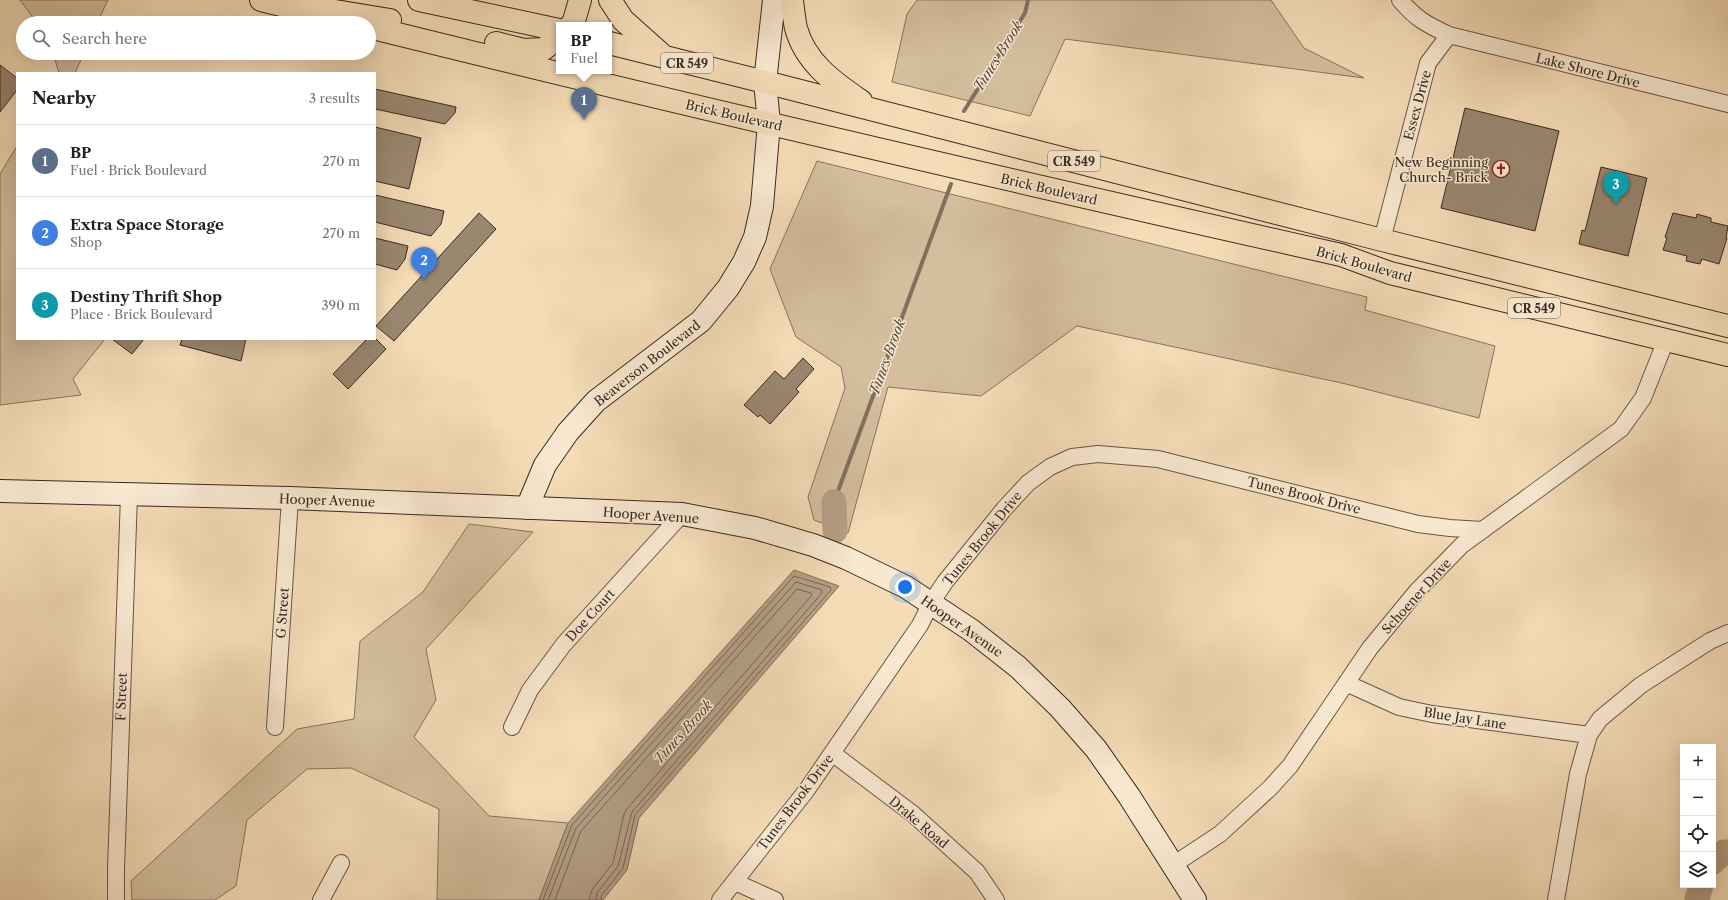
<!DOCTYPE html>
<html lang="en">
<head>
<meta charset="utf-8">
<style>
  body { margin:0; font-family:"Libre Caslon Text",serif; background:#f6f6f6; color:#202124 }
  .controls { position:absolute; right:12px; bottom:12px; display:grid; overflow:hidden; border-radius:0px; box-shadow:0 4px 16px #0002 }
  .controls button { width:36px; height:36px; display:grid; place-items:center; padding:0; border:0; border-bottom:1px solid #e0e0e0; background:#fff; color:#202124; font:20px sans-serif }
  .you { position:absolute; left:905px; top:587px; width:14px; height:14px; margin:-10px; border:3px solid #fff; border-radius:50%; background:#1a73e8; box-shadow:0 0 0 6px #1a73e833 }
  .badge { display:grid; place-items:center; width:26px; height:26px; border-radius:50%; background:#8f2418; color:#fff; font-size:13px; font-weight:700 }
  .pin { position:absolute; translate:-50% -33px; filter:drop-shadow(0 1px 2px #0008) }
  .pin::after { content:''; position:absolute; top:21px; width:14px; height:12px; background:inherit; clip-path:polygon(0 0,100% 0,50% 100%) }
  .popup { position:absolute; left:556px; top:22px; width:56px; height:52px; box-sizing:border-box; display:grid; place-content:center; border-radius:0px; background:#fff; filter:drop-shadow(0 1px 3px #0005); font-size:13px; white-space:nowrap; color:#757577 }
  .popup b { font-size:15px; color:#202124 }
  .popup::after { content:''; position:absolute; left:50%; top:100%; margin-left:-8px; border:8px solid transparent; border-top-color:#fff }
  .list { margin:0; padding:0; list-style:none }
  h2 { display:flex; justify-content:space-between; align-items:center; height:52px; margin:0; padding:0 16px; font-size:17px }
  h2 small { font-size:13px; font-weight:400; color:#757577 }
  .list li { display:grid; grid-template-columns:26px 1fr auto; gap:12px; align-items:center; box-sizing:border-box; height:72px; padding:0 16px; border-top:1px solid #e0e0e0 }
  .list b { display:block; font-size:15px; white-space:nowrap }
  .list p { margin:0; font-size:13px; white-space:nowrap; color:#757577 }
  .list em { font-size:13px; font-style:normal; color:#757577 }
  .icon { flex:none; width:22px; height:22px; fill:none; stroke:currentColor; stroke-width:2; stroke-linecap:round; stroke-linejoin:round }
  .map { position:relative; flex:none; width:1728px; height:900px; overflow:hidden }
  .search { position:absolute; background:#fff; box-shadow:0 4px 16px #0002; left:16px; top:16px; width:360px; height:44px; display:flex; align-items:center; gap:10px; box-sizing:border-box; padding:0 14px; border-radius:22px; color:#757577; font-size:15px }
  .panel { position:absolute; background:#fff; box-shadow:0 4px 16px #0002; left:16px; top:72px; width:360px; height:268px; border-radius:0px }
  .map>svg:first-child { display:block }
  .green { fill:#d4be9e; stroke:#867460 }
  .water { fill:#b49f85; stroke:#82705e }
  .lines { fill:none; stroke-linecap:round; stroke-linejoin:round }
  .shore { stroke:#766454; stroke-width:1 }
  .stream { stroke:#82705e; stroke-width:4 }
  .river { stroke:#b49f85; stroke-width:25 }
  .building { fill:#998770; stroke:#372a23 }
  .street-casing { stroke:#665648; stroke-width:18 }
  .secondary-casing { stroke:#372a23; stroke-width:24 }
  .primary-casing { stroke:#372a23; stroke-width:24 }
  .street { stroke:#f8e8d0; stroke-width:16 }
  .secondary { stroke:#f8e8d0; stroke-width:22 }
  .primary { stroke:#f4dcb7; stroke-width:22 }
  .labels { text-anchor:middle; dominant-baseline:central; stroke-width:3; stroke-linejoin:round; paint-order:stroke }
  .shield { fill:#f8e8d0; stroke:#716357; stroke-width:1 }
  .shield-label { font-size:12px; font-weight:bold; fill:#372a23 }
  .street-label { font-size:13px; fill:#372a23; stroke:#f8e8d0 }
  .poi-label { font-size:13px; fill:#372a23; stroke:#f8e8d0; text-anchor:end }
  .water-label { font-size:14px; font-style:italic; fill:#5c4d40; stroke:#f8e8d0 }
</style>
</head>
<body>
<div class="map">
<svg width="1728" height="900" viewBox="0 0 1728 900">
  <rect width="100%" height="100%" fill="#f4dcb7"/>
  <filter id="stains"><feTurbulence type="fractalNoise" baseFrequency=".005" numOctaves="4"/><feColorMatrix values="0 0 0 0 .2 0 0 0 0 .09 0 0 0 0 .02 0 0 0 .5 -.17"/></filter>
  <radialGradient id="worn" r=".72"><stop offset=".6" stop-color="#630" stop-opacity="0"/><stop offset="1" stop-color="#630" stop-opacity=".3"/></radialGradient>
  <!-- green -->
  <path class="green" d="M20,0H108L97,23H37Z
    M917,0H1271L1304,48L1364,78L1065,39L1030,116L892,82L907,14Z
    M53,53H84L75,73H59Z
    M17,146V339H105L73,379L81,395L0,405V174Z
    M817,161L1367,297L1365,310L1495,346L1479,418L1346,384L1077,326L981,396L888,387L848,533L814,520L808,497L845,388L841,367L796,337L770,269Z
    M469,524L533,532L426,649L436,700L414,737L489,816L568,823L539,900H437L439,809L351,768L307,769L247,820L236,886L215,900H132L131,881L297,729L354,719L360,641L423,592Z"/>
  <!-- water -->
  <path class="water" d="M794,570L839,586L639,818L627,870L603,900H539L568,823Z"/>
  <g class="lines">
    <!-- shore -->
    <path class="shore" d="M543,900L572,825L794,576L830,587L831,590L635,815L623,868L601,896V900
      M548,900L576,828L796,582L822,590V593L632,812L618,866L597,893L596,900
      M555,900L581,831L797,589L811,593L812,595L627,809L624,814L613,863L592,890L589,900"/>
    <!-- stream -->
    <path class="stream" d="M964,111L1025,13L1028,0
      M834,502L951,184"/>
    <!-- river -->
    <path class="river" d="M834,502L835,531
      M1713,862L1724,852H1728
      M1697,900L1701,885"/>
  </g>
  <!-- building -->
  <path class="building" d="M0,65L17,78V90L0,112Z
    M375,89L456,107L455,113L445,124L375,109Z
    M1465,108L1559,131L1535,231L1441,208Z
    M375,127L421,138L409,189L375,181Z
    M1601,167L1647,178L1628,256L1579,244L1582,230L1585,231Z
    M375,195L444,211L441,224L431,236L375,222Z
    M479,213L496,229L394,341L376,326Z
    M1673,213L1696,218L1697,214L1711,218V222L1728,226L1726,238H1727L1719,264L1702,259L1700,264L1686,261L1687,256L1663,250L1667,238L1665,237Z
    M375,238L408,246L405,259L397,270L375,264Z
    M375,338L386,349L348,389L333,374L367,339Z
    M112,339H144L132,354Z
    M182,339H246L241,361L180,345Z
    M803,358L814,369L796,389L799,392L770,424L760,415L758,417L744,405L775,371L784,379Z"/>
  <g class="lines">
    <defs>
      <path id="street" d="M1400,0C1416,19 1426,24 1449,35L1728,104
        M1382,240L1428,63L1449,35
        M1346,683L1399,707L1432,714L1589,735
        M275,727L290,498
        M512,727L530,690L564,644L682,514
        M832,753L913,814L977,872L996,900
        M1173,865L1220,834L1270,788L1290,766L1370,648L1417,591L1462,545L1621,429L1643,398L1666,340
        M735,882L775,900
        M116,900V869L129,495
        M321,900L341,863
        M720,900L806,791L920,625L931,603L945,582L1004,509L1028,483L1050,467L1072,457L1098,454L1158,459L1418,524L1450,528L1483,530
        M1556,900L1578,774L1589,735L1600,719L1641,685L1710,641L1728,633"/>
      <path id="secondary" d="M0,491L290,498L682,514L755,528L813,545L846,558L906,587L971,630L1018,667L1060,708L1096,749L1129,796L1195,900
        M527,508L545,465L568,432L596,401L701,321L728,288L744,262L755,237L762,206L769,123L765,82L774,0"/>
      <path id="primary" d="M261,0L314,13
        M419,0L559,30
        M610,0L623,20L661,54
        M792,0C793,9 794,19 796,28C805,62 833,82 861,101
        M300,10L335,11L390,20
        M571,25L574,21L580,0
        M369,27C692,107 1016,182 1341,255L1390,273L1728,355
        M496,43L524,50L544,49L559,37
        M609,43L765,82L1382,240L1728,326"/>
    </defs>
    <!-- street casing -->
    <use href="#street" class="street-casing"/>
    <!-- secondary casing -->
    <use href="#secondary" class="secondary-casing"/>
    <!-- primary casing -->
    <use href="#primary" class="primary-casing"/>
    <!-- street -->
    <use href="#street" class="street"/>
    <!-- secondary -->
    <use href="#secondary" class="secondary"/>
    <!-- primary -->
    <use href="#primary" class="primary"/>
  </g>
  <!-- icons -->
  <defs>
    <symbol id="church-ring" viewBox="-11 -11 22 22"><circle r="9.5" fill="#f8e8d0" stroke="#8f2418" stroke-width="1.5"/><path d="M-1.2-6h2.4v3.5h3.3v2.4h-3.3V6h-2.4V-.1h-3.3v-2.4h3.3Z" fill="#8f2418"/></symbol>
  </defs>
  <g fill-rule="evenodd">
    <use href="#church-ring" x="1491" y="159" width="20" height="20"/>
  </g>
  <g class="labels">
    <!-- shield labels -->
    <g class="shield">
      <rect x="661" y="53" width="52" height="20" rx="3"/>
      <rect x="1048" y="151" width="52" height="20" rx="3"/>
      <rect x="1508" y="298" width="52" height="20" rx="3"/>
    </g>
    <g class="shield-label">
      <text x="687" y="63">CR 549</text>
      <text x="1074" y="161">CR 549</text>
      <text x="1534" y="308">CR 549</text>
    </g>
    <!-- street labels -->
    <g class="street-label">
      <text transform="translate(1588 70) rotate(14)">Lake Shore Drive</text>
      <text transform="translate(1417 105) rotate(-75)">Essex Drive</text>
      <text transform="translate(734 115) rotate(13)">Brick Boulevard</text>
      <text transform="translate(1049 189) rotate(13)">Brick Boulevard</text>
      <text transform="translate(1364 264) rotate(16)">Brick Boulevard</text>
      <text transform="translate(647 363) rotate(-38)">Beaverson Boulevard</text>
      <text transform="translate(1304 495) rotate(14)">Tunes Brook Drive</text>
      <text transform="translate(327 500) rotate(2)">Hooper Avenue</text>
      <text transform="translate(651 515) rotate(4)">Hooper Avenue</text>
      <text transform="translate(982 538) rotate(-51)">Tunes Brook Drive</text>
      <text transform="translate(1416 596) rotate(-48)">Schoener Drive</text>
      <text transform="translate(282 613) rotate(-86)">G Street</text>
      <text transform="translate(590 615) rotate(-48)">Doe Court</text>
      <text transform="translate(962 626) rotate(35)">Hooper Avenue</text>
      <text transform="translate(121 697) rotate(-88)">F Street</text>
      <text transform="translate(1465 718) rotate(9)">Blue Jay Lane</text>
      <text transform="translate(795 802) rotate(-53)">Tunes Brook Drive</text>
      <text transform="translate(919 822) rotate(40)">Drake Road</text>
    </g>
    <!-- poi labels -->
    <g class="poi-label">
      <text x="1488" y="162">New Beginning<tspan x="1488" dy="15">Church- Brick</tspan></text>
    </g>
    <!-- water labels -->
    <g class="water-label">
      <text transform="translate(998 56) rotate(-58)">Tunes Brook</text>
      <text transform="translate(887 357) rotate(-70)">Tunes Brook</text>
      <text transform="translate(683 732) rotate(-48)">Tunes Brook</text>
    </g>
  </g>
  <rect width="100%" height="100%" filter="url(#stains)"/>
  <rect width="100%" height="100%" fill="url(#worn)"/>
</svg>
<div class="controls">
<button>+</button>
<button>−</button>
<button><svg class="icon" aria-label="locate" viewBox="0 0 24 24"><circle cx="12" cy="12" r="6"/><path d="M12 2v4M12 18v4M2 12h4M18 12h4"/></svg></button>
<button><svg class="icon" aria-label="layers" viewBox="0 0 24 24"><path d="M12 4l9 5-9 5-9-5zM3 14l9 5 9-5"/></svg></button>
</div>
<div class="you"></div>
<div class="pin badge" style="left:584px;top:120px;background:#5c6f8a">1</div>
<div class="popup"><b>BP</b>Fuel</div>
<div class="pin badge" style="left:424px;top:280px;background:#3f7fe0">2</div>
<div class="pin badge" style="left:1616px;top:204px;background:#0f9aa8">3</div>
<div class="search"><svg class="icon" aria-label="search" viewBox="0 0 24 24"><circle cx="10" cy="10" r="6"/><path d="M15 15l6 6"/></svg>Search here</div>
<section class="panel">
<h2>Nearby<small>3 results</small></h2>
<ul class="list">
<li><span class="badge" style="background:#5c6f8a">1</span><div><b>BP</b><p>Fuel · Brick Boulevard</p></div><em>270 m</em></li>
<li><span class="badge" style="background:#3f7fe0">2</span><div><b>Extra Space Storage</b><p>Shop</p></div><em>270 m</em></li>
<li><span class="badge" style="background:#0f9aa8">3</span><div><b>Destiny Thrift Shop</b><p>Place · Brick Boulevard</p></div><em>390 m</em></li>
</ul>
</section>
</div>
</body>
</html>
